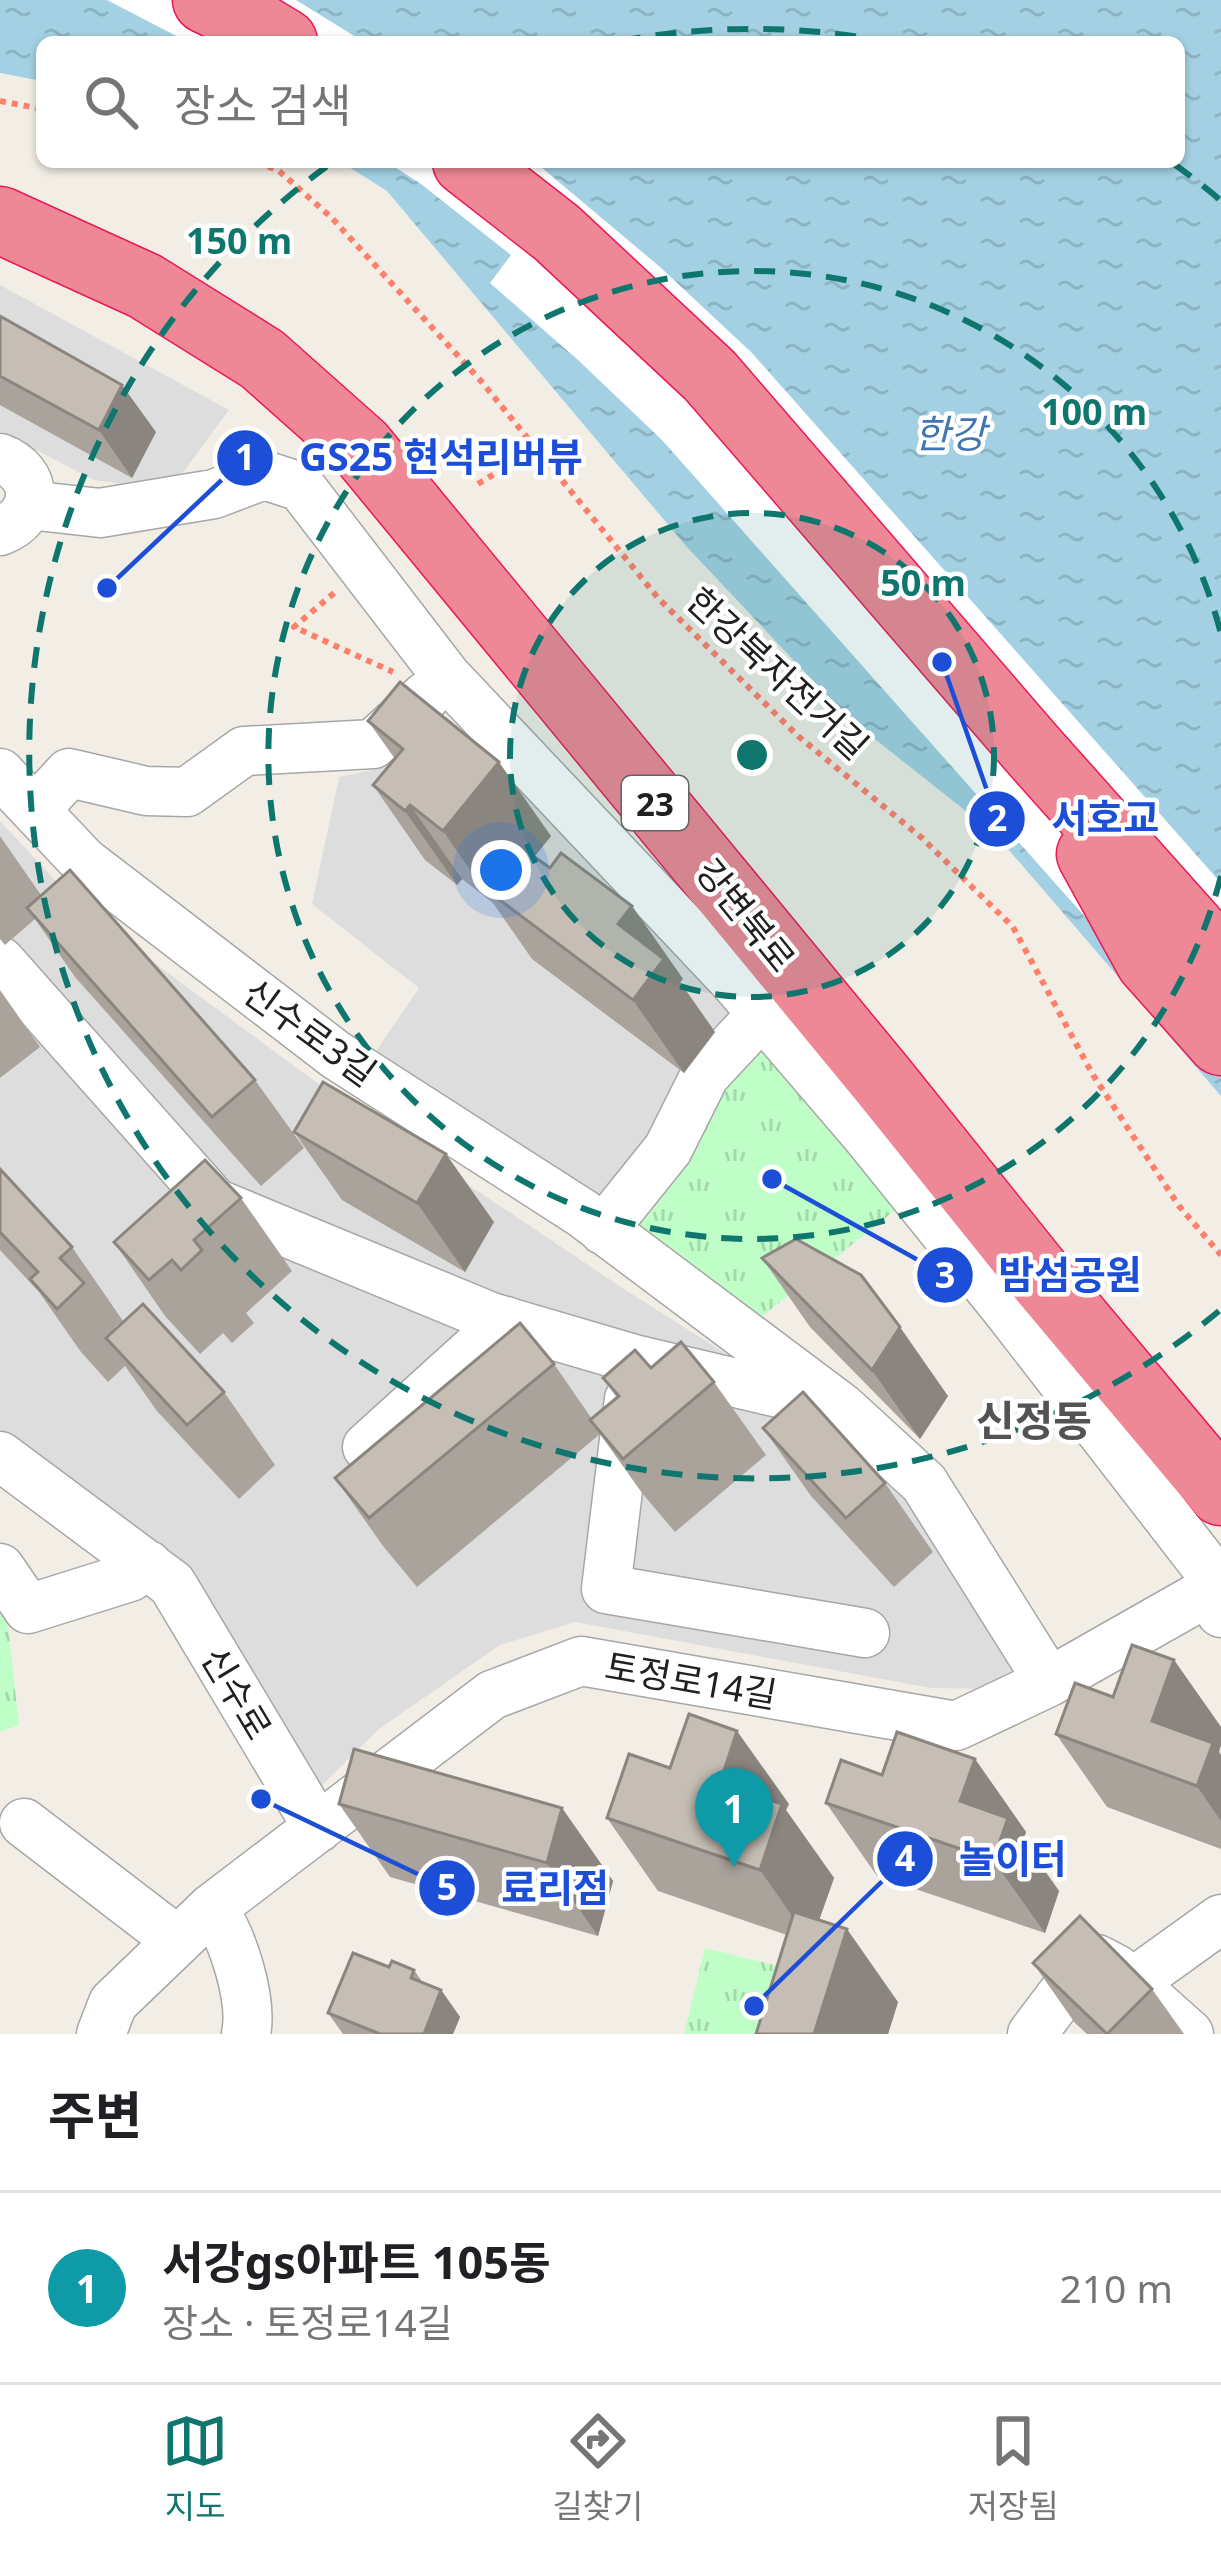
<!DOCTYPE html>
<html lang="ko">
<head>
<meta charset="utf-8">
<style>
  body { margin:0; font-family:"Noto Sans","Noto Sans KR",sans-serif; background:#f2f2f2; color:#202124 }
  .you { position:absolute; left:501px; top:870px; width:42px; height:42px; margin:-30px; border:9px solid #fff; border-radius:50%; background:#1a73e8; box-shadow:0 0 0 18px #1a73e833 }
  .badge { display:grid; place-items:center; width:78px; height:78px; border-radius:50%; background:#0f766e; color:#fff; font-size:39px; font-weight:700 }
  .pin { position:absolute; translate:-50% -99px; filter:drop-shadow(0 3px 6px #0008) }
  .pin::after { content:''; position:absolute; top:63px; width:42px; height:36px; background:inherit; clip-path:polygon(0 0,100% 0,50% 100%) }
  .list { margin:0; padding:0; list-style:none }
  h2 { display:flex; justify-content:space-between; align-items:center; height:156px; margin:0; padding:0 48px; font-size:51px }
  h2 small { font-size:39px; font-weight:400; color:#757577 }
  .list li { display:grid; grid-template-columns:78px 1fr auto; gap:36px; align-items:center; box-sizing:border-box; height:192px; padding:0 48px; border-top:3px solid #e0e0e0 }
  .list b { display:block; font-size:45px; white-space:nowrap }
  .list p { margin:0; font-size:39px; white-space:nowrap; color:#757577 }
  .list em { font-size:39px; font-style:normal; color:#757577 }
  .icon { flex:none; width:66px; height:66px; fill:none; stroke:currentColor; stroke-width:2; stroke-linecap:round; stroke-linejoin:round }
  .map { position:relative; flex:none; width:1221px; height:2034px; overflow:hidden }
  .search { position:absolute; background:#fff; box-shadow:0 3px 9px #0004; left:36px; right:36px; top:36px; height:132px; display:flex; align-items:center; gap:30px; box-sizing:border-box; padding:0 42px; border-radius:18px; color:#757577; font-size:45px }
  .sheet { height:348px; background:#fff }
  nav { display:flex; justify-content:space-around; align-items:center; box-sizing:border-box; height:168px; border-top:3px solid #e0e0e0; background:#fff; font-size:33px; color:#757577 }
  nav a { display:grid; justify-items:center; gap:6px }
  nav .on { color:#0f766e }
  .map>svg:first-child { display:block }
  .residential { fill:#dedddd }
  .park { fill:url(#park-tufts) }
  .water { fill:url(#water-ripples) }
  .pier { fill:#fff }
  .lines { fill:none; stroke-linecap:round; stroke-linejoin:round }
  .minor-casing { stroke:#a7a7a7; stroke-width:51 }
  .highway-casing { stroke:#eb1857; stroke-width:69 }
  .path { stroke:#ff806a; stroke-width:6; stroke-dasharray:6 6; stroke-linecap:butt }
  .minor { stroke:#fff; stroke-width:48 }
  .highway { stroke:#ef8896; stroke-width:66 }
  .wall { fill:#aaa39c }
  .shaded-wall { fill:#8b857f }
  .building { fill:#c6beb5; stroke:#8b857f; stroke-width:3 }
  .ring { fill:none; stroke:#0f766e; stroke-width:6; stroke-dasharray:21 15 }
  .labels { text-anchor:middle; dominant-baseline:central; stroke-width:9; stroke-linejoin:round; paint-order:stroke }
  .shield { fill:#fff; stroke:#636363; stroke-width:3 }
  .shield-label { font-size:33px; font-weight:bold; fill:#202020 }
  .street-label { font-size:36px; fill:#202020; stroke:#fff }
  .water-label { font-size:39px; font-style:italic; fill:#4074b2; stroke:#fff }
  .quarter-label { font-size:42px; font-weight:bold; fill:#535353; stroke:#fff }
  .centre { fill:#0f766e; stroke:#fff; stroke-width:6 }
  .ring-label { font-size:36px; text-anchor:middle; font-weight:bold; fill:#0f766e; stroke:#fff; stroke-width:9; stroke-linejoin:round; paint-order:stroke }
  .leader { fill:none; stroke:#1d4ed8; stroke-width:4.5 }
  .callout-dot { fill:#1d4ed8; stroke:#fff; stroke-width:4.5 }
  .mark-label { font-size:36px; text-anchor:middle; font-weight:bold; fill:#fff }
  .callout-label { font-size:39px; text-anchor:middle; font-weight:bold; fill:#1d4ed8; stroke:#fff; stroke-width:9; stroke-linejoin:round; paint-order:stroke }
</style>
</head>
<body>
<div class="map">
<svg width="1221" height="2034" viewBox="0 0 1221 2034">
  <defs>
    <pattern id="park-tufts" width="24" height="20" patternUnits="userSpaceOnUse" patternTransform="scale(3)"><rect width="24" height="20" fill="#c0fec8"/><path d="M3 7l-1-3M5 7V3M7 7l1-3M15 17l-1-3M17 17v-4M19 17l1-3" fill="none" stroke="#a5d9ac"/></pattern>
    <pattern id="water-ripples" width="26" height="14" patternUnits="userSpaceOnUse" patternTransform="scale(3)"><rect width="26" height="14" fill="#a3d1e3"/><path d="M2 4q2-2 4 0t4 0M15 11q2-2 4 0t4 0" fill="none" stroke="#8cb3c2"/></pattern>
  </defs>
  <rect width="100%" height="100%" fill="#f2eee6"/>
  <!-- residential -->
  <path class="residential" d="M0,285L229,410L170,490L94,480L0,431Z
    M505,742L740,1007L602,1207L370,1060L419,988L312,904L339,777Z
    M0,821L84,911L324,1088L621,1287L728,1355L873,1462L959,1563L1025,1668L991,1689L931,1688L575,1622L500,1645L379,1729L310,1797L181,1575L0,1444Z"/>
  <!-- park -->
  <path class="park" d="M764,1032L903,1204L755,1322L625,1227Z
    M0,1611L7,1618L19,1725L0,1732Z
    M705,1948L823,1977L809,2034H684Z"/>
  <!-- water -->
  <path class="water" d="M0,0H1221V1096L995,834L848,718L686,546L387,191L341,162H1179V42H42V81L0,73Z"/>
  <!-- pier -->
  <path class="pier" d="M107,0H296L364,42H188Z
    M387,162H535L660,267L752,353L1221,883V1018L1134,972L662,440L578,360L490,283L511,255L421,184Z"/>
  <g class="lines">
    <defs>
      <path id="minor" d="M0,458C40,473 40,516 0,531
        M29,505L100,513L214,494L264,475L301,487L447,677L734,981L866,1135L1007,1310L1210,1572L1211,1590L1221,1613
        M0,773L83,861L336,1055L582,1213L842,1408L924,1483L1049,1682
        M35,810L69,773L146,791L187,792L244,751L373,744L426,696
        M0,961L215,1203L491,1317L634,1359L825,1404
        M603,1230L668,1149L705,1075L762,1014
        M629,1399L606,1589L865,1633
        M367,1447L506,1321
        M0,1456L172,1584L318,1828
        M0,1568L28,1609L130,1577L148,1565
        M24,1823L178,1941
        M212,1908C233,1936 253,2000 246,2034
        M1132,1983L1221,1919
        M101,2034L113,2003L212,1908L492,1695L581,1661L956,1726L1049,1682L1211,1590
        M1032,2034L1078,1973L1097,1959L1116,1969L1189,2034"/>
      <path id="highway" d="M206,0L246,19L284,42
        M466,162L557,233L710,376L1032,749L1221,961
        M0,220L145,286L262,359L361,447L884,1082L1034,1269L1221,1492
        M1090,854L1149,961L1221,1042"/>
    </defs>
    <!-- minor casing -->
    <use href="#minor" class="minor-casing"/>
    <!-- highway casing -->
    <use href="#highway" class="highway-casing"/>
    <!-- path -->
    <path class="path" d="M0,101L42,109
      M257,162L279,171L331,217L481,381L658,598L798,736L922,838L1013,927L1093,1075L1179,1206L1221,1255
      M478,484L537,447
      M334,593L294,627L393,672"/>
    <!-- minor -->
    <use href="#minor" class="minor"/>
    <!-- highway -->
    <use href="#highway" class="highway"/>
  </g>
  <!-- wall -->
  <path class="wall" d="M0,316L156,432L132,478L0,405Z
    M368,721L551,836L534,857L550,868L632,906L683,979L680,982L715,1032L684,1073L532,959L493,903L462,879L457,885L425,860L373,785L395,759Z
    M0,836L41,895L255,1080L304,1148L261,1186L75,977L35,919L5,945L0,939Z
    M0,990L40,1047L0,1078Z
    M294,1132L494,1222L465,1272L342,1200Z
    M0,1169L72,1247L123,1321L115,1327L116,1329L224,1392L275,1465L239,1499L157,1411L125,1366L108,1382L81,1352L39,1292L0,1250Z
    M241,1198L292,1271L246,1313L254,1323L232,1343L223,1333L200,1354L165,1316L114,1242Z
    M762,1258L948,1396L920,1439L810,1327Z
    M554,1364L592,1419L617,1398L603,1378L651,1368L714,1382L766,1455L675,1532L642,1493L600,1434L417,1587L383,1546L335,1478Z
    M763,1428L885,1483L933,1552L894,1587L811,1496Z
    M1174,1660L1221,1727V1745L1219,1752L1221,1755V1849L1107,1807L1056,1734Z
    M975,1759L1026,1832L1023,1840L1059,1891L1045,1933L877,1876L826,1803L882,1775Z
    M670,1768L789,1804L786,1810L834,1878L819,1920L898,2002L888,2034H756L787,1935L658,1891L607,1818Z
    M339,1804L562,1808L613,1881L598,1936L390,1877Z
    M1033,1963L1152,1989L1184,2034H1087L1075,2023Z
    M389,1967L414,1970L423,1983L441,1990L460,2017L453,2034H343L328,2013Z"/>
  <!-- shaded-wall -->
  <path class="shaded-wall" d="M122,385L156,432L132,478L99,430Z
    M499,762L551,836L499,900L482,887L443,831Z
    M410,805L462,879L457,885L405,811Z
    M632,906L683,979L680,982L715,1032L684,1073L633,1000L618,924Z
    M446,1154L494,1222L465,1272L417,1203Z
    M900,1327L948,1396L920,1439L872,1370Z
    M1174,1660L1221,1727V1745L1219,1752L1221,1755V1821L1152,1721Z
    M737,1731L789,1804L786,1810L834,1878L811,1943L760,1870L720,1783Z
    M975,1759L1026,1832L1023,1840L1059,1891L1045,1933L993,1860L960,1801Z
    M562,1808L613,1881L598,1936L547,1863Z
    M847,1929L898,2002L888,2034H814Z
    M441,1990L460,2017L453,2034H424Z"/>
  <!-- building -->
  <path class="building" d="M0,316L122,385L99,430L0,376Z
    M400,682L499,762L443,831L410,805L405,811L373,785L403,749L368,721Z
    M514,842L550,868L561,853L632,906L618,924L664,959L633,1000L481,886Z
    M70,870L255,1080L212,1117L27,908Z
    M323,1082L446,1154L417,1203L294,1132Z
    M205,1160L241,1198L194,1240L202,1250L181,1270L172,1260L149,1280L114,1242Z
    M0,1169L72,1247L60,1258L84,1283L57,1309L30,1279L38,1272L0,1232Z
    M796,1239L861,1275L900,1327L872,1370L762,1258Z
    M143,1304L224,1392L187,1425L106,1338Z
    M520,1323L554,1364L369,1518L335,1478Z
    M681,1342L714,1382L623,1459L590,1420L619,1396L603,1378L635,1350L651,1368Z
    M803,1392L885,1483L846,1518L763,1428Z
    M1132,1645L1174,1660L1152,1721L1213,1743L1197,1786L1056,1734L1075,1683L1113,1697Z
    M689,1714L737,1731L720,1783L782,1804L760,1870L607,1818L629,1754L670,1768Z
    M897,1732L975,1759L960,1801L1008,1818L993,1860L826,1803L841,1760L882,1775Z
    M354,1749L562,1808L547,1863L339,1804Z
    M794,1912L847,1929L814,2034H756Z
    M1080,1916L1152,1989L1107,2034L1033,1963Z
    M353,1953L389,1967L392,1961L414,1970L411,1978L441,1990L424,2034H380L328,2013Z"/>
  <!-- distance rings -->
  <circle cx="752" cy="755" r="242" fill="#0f766e" fill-opacity=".12"/>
  <g class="ring">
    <circle cx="752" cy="755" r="242"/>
    <path d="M1221 876A484 484 0 1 1 1221 634"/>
    <path d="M1219 1311A726 726 0 1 1 330 164M620 41A726 726 0 0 1 884 41M1174 164A726 726 0 0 1 1219 199"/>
  </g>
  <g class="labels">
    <!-- shield labels -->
    <rect class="shield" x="622" y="776" width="66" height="54" rx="9"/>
    <g class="shield-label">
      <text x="655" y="803">23</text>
    </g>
    <!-- street labels -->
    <g class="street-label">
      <text transform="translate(778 673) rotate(43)">한강북자전거길</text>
      <text transform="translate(746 915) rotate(51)">강변북로</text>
      <text transform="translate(310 1032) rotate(36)">신수로3길</text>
      <text transform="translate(691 1680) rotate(10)">토정로14길</text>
      <text transform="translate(237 1693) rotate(59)">신수로</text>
    </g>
    <!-- water labels -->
    <g class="water-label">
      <text x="950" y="432">한강</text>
    </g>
    <!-- quarter labels -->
    <g class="quarter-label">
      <text x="1034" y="1419">신정동</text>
    </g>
  </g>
  <circle cx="752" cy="755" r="18" class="centre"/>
  <g class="ring-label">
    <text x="239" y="254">150 m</text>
    <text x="1094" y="425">100 m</text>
    <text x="923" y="596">50 m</text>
  </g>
  <!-- callouts -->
  <path class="leader" d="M107 588L245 458M942 662L997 819M772 1179L945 1275M754 2006L905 1859M261 1799L447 1888"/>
  <g class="callout-dot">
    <circle cx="107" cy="588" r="12"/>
    <circle cx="942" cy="662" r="12"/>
    <circle cx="772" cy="1179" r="12"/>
    <circle cx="754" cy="2006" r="12"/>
    <circle cx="261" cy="1799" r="12"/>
    <circle cx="245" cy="458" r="30"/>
    <circle cx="997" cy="819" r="30"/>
    <circle cx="945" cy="1275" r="30"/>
    <circle cx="905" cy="1859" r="30"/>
    <circle cx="447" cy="1888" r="30"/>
  </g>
  <g class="mark-label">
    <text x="245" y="470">1</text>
    <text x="997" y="831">2</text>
    <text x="945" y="1288">3</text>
    <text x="905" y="1871">4</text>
    <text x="447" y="1900">5</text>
  </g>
  <g class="callout-label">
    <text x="441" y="471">GS25 현석리버뷰</text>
    <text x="1105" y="832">서호교</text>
    <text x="1070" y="1289">밤섬공원</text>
    <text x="1013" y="1873">놀이터</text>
    <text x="555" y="1902">료리점</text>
  </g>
</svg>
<div class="you"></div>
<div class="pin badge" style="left:734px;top:1867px;background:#0f9aa8">1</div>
<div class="search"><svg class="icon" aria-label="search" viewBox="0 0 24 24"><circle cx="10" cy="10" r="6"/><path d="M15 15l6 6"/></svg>장소 검색</div>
</div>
<section class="sheet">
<h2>주변<small></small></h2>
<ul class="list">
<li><span class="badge" style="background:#0f9aa8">1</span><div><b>서강gs아파트 105동</b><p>장소 · 토정로14길</p></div><em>210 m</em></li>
</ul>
</section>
<nav>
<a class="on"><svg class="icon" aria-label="map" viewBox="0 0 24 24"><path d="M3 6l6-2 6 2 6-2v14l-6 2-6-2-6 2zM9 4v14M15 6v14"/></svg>지도</a>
<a><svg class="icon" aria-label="directions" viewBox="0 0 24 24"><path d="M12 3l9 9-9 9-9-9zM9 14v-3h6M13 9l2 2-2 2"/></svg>길찾기</a>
<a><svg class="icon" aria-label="saved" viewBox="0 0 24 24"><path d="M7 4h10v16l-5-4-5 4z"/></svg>저장됨</a>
</nav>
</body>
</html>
